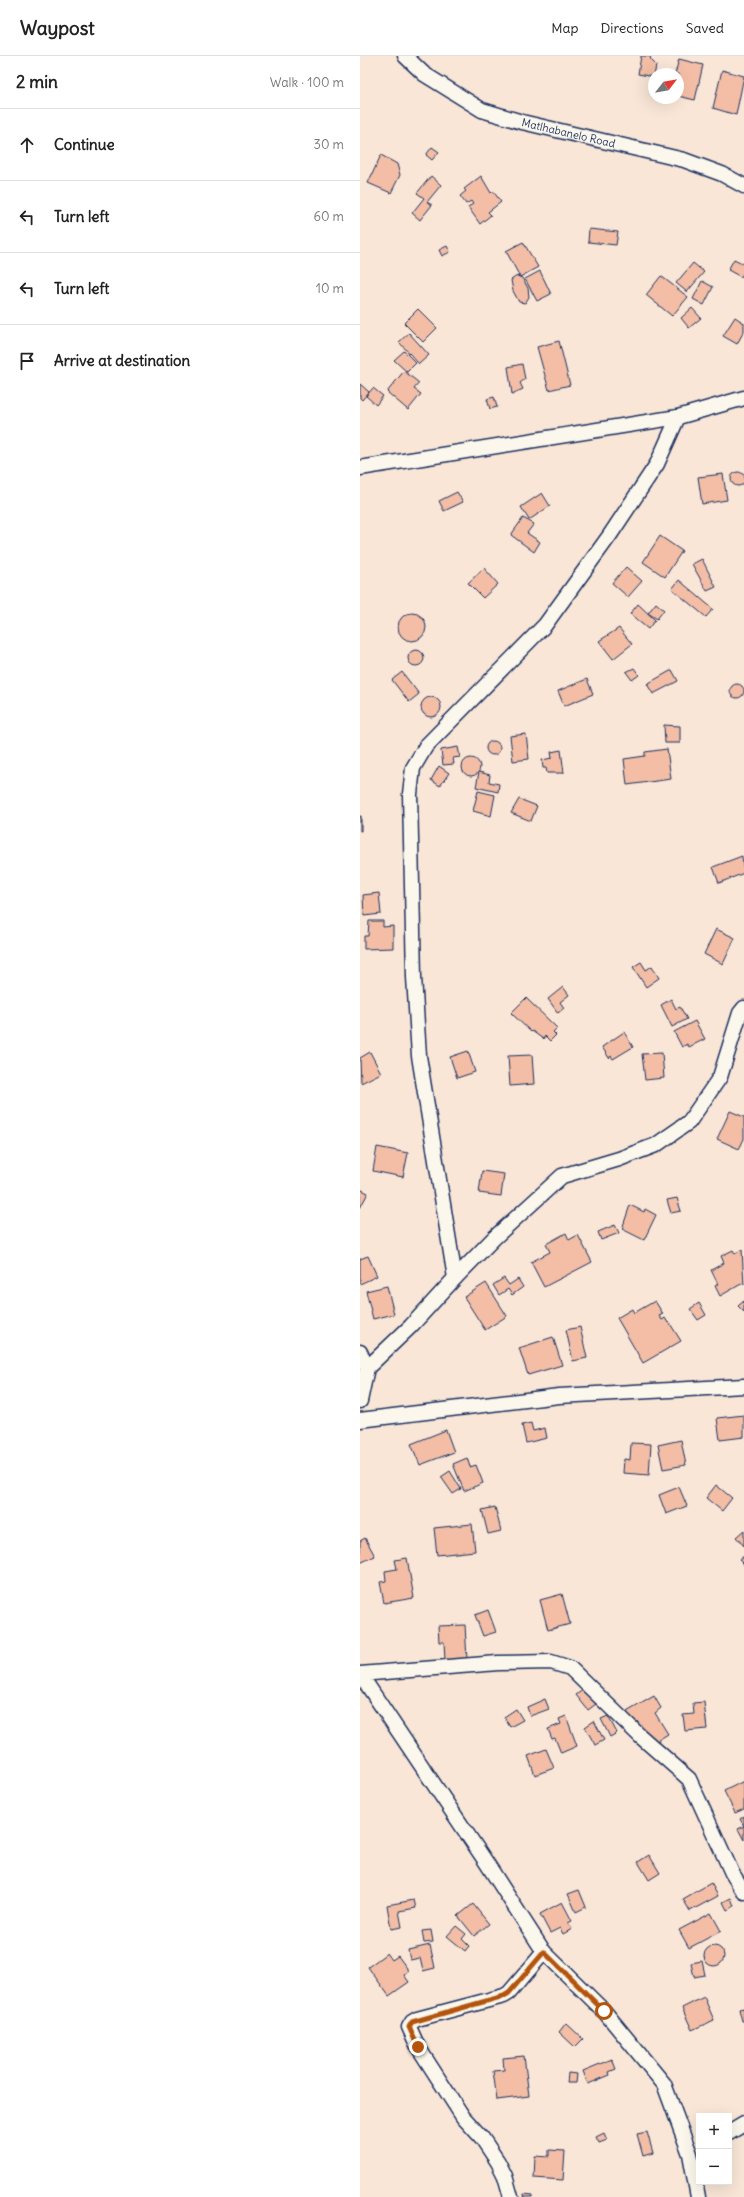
<!DOCTYPE html>
<html lang="en">
<head>
<meta charset="utf-8">
<style>
  body { margin:0; font-family:Delius,sans-serif; background:#f2f2f2; color:#222 }
  .controls { position:absolute; right:12px; bottom:12px; display:grid; overflow:hidden; border-radius:0px; box-shadow:0 4px 16px #0002 }
  .controls button { width:36px; height:36px; display:grid; place-items:center; padding:0; border:0; border-bottom:1px solid #e0e0e0; background:#fff; color:#222; font:20px sans-serif }
  .compass { position:absolute; left:288px; top:12px; width:36px; height:36px; border-radius:50%; background:#fff; box-shadow:0 4px 16px #0002; rotate:59deg }
  .stop { position:absolute; width:12px; height:12px; margin:-9px; border:3px solid #b45309; border-radius:50%; background:#fff }
  .stop.end { background:#b45309; border-color:#fff; box-shadow:0 1px 4px #0008 }
  .list { margin:0; padding:0; list-style:none }
  h2 { display:flex; justify-content:space-between; align-items:center; height:52px; margin:0; padding:0 16px; font-size:17px }
  h2 small { font-size:13px; font-weight:400; color:#767676 }
  .list li { display:grid; grid-template-columns:26px 1fr auto; gap:12px; align-items:center; box-sizing:border-box; height:72px; padding:0 16px; border-top:1px solid #e0e0e0 }
  .list b { display:block; font-size:15px; white-space:nowrap }
  .list em { font-size:13px; font-style:normal; color:#767676 }
  .icon { flex:none; width:22px; height:22px; fill:none; stroke:currentColor; stroke-width:2; stroke-linecap:round; stroke-linejoin:round }
  .map { position:relative; flex:none; width:384px; height:2141px; overflow:hidden }
  header { display:flex; align-items:center; gap:24px; box-sizing:border-box; height:56px; padding:0 20px; background:#fff; border-bottom:1px solid #e0e0e0 }
  header strong { font-size:19px }
  nav { display:flex; gap:22px; margin-inline-start:auto; font-size:14px }
  main { display:flex }
  aside { flex:1; background:#fff }
  .map>svg:first-child { display:block }
  .building { fill:#f3bea5; stroke:#1b2f5e }
  .lines { fill:none; stroke-linecap:round; stroke-linejoin:round }
  .street-casing { stroke:#1b2f5e; stroke-width:17 }
  .street { stroke:#fbf7ec; stroke-width:14 }
  .route { stroke:#b45309; stroke-width:5 }
  .labels { text-anchor:middle; dominant-baseline:central; stroke-width:4; stroke-linejoin:round; paint-order:stroke }
  .street-label { font-size:11px; fill:#1b2f5e; stroke:#fbf7ec }
</style>
</head>
<body>
<header>
<strong>Waypost</strong>
<nav><a>Map</a><a>Directions</a><a>Saved</a></nav>
</header>
<main>
<aside>
<h2>2 min<small>Walk · 100 m</small></h2>
<ul class="list">
<li><svg class="icon" aria-label="ahead" viewBox="0 0 24 24"><path d="M12 20V5M6 11l6-6 6 6"/></svg><div><b>Continue</b></div><em>30 m</em></li>
<li><svg class="icon" aria-label="left" viewBox="0 0 24 24"><path d="M17 20v-9H6M10 6l-5 5 5 5"/></svg><div><b>Turn left</b></div><em>60 m</em></li>
<li><svg class="icon" aria-label="left" viewBox="0 0 24 24"><path d="M17 20v-9H6M10 6l-5 5 5 5"/></svg><div><b>Turn left</b></div><em>10 m</em></li>
<li><svg class="icon" aria-label="arrive" viewBox="0 0 24 24"><path d="M6 21V4h12l-3 4 3 4H6"/></svg><div><b>Arrive at destination</b></div></li>
</ul>
</aside>
<div class="map">
<svg width="384" height="2141" viewBox="0 0 384 2141">
  <rect width="100%" height="100%" fill="#f9e6d7"/>
  <filter id="ink" filterUnits="userSpaceOnUse"><feTurbulence type="fractalNoise" baseFrequency=".025" numOctaves="2"/><feDisplacementMap in="SourceGraphic" scale="8" xChannelSelector="R" yChannelSelector="G"/><feConvolveMatrix kernelMatrix="1 2 1 2 8 2 1 2 1" color-interpolation-filters="sRGB"/></filter>
  <g filter="url(#ink)">
    <!-- building -->
    <path class="building" d="M281,0H290L291,4L296,9L294,21L278,18Z
      M319,3L343,9L335,44L318,40V18H315Z
      M362,14L384,20L376,59L353,52Z
      M72,91L79,96L72,104L66,99Z
      M21,99L37,108L40,119L31,137L8,127Z
      M71,120L81,129L67,146L72,149L60,164L52,157L64,142L57,137Z
      M121,120L131,137L133,135L141,146L128,156L131,159L120,168L108,151L113,148L111,145L106,148L100,140L106,135L104,133Z
      M229,173L258,176L256,189L228,186Z
      M163,186L178,211L160,221L146,195Z
      M87,190L90,196L82,200L79,194Z
      M374,203L384,208V216L381,221L368,214Z
      M333,207L344,216L327,236L316,227Z
      M180,215L191,238L177,245L165,223Z
      M157,220L162,222L168,232L169,241L165,247L159,246L153,235L151,224Z
      M301,220L328,241L312,260L286,239Z
      M342,225L353,231L344,249L333,243Z
      M332,252L341,262L329,272L321,262Z
      M58,253L77,272L63,286L44,267Z
      M375,261L384,267V275L377,288L363,280Z
      M49,277L69,299L59,308L39,286Z
      M199,285L210,329L189,334L177,291Z
      M44,295L56,307L47,316L34,304Z
      M162,308L165,323L160,327L163,333L152,338L148,311Z
      M44,315L59,327L54,333L61,338L48,354L27,336Z
      M0,328L9,336L2,344L0,342Z
      M13,332L23,340L16,349L6,340Z
      M134,341L137,351L130,353L127,343Z
      M371 423a7 7 0 1 1 14 0a7 7 0 1 1-14 0Z
      M363,418L367,444L342,448L338,421Z
      M97,436L103,446L84,455L79,445Z
      M182,437L190,450L169,464L161,451Z
      M163,462L174,468L167,477L180,486L174,496L151,479Z
      M300,480L322,495L305,521L283,506Z
      M342,503L356,531L347,535L332,508Z
      M266,511L282,525L268,541L252,527Z
      M124,512L138,528L123,542L108,527Z
      M319,524L353,553L346,561L312,533Z
      M296,547L304,554L297,563L288,557Z
      M278,548L295,564L288,573L270,558Z
      M38 571a14 14 0 1 1 28 0a14 14 0 1 1-28 0Z
      M259,572L272,588L253,603L239,585Z
      M48 602a8 8 0 1 1 16 0a8 8 0 1 1-16 0Z
      M274,612L279,619L272,624L266,616Z
      M312,614L318,625L293,638L287,628Z
      M42,616L59,638L49,646L32,624Z
      M227,623L233,638L204,650L198,635Z
      M370 635a7 7 0 1 1 14 0a7 7 0 1 1-14 0Z
      M61 651a10 10 0 1 1 20 0a10 10 0 1 1-20 0Z
      M304,669L320,670V687H305Z
      M166,678L169,703L153,705L150,680Z
      M126 692a7 7 0 1 1 14 0a7 7 0 1 1-14 0Z
      M98,691L100,701L93,702L94,708L83,709L81,694Z
      M307,693L311,723L267,729L264,703L285,700V696Z
      M201,694L204,717H187L186,712H183L182,704L192,702L191,696Z
      M102 711a9 9 0 1 1 18 0a9 9 0 1 1-18 0Z
      M79,710L89,717L80,730L71,724Z
      M119,716L130,719L129,726L139,728L138,736L116,731Z
      M118,735L135,739L131,760L113,755Z
      M159,743L177,750L171,765L151,757Z
      M0,760H1V775H0Z
      M382,800L384,817L359,827L353,811Z
      M19,837L21,858L4,860L3,839Z
      M9,865H23V871L33,870V892L4,893V880H8Z
      M356,873L375,882L363,908L344,898Z
      M281,906L286,914L292,910L299,922L286,931L273,911Z
      M203,931L209,939L200,946L204,952L198,957L188,943Z
      M166,942L197,972L193,976L196,979L190,985L185,980L183,983L172,975L171,976L151,957Z
      M311,943L316,953L320,951L327,963L312,971L301,949Z
      M335,965L345,983L329,991L327,988L322,991L314,976Z
      M264,976L273,991L253,1003L251,1000L249,1002L242,991Z
      M108,995L115,1016L97,1022L90,1001Z
      M10,996L21,1017L1,1027L0,1002Z
      M302,997L304,1022L285,1024L282,998Z
      M172,999L174,1028L150,1030L148,1000Z
      M370,1055L384,1061V1083L379,1093L357,1083Z
      M17,1091L48,1097L43,1121L13,1115Z
      M122,1115L144,1118L141,1140L119,1137Z
      M0,1133L8,1137L0,1152Z
      M317,1142L321,1155L311,1157L307,1144Z
      M270,1149L284,1156L285,1153L296,1159L284,1184L262,1173Z
      M255,1169L259,1177L241,1184L238,1176Z
      M206,1177L209,1184L218,1179L232,1206L184,1231L171,1206L190,1196L186,1188Z
      M382,1193L384,1229L383,1227L360,1240L355,1230L358,1228L351,1214L364,1207L361,1200L373,1194L375,1198Z
      M8,1200L17,1220L0,1228V1203Z
      M144,1222L149,1229L158,1223L163,1231L152,1239L148,1233L139,1239L133,1229Z
      M126,1227L147,1260L125,1274L104,1241Z
      M27,1230L34,1258L13,1263L6,1235Z
      M295,1245L303,1258L299,1260L302,1264L305,1262L308,1267L309,1266L321,1285L283,1307L257,1262L272,1253L274,1257Z
      M384,1245V1256L378,1250Z
      M339,1247L346,1259L338,1264L330,1253Z
      M220,1271L227,1302L213,1305L206,1274Z
      M193,1281L202,1309L168,1319L159,1292Z
      M384,1359V1381L360,1384L357,1362Z
      M171,1367L173,1375L185,1372L187,1382L166,1387L162,1369Z
      M86,1374L94,1396L60,1409L51,1388Z
      M321,1384L326,1409L303,1413L298,1389Z
      M271,1387L291,1388L289,1419L263,1417L264,1403L270,1404Z
      M107,1402L110,1411L116,1409L123,1427L104,1435L93,1408Z
      M90,1415L101,1433L93,1438L81,1421Z
      M356,1429L372,1442L362,1455L346,1442Z
      M319,1431L327,1450L306,1458L299,1439Z
      M135,1451L141,1475L128,1478L122,1454Z
      M112,1468L115,1495L77,1499L74,1472Z
      M384,1474V1490L376,1481Z
      M5,1482L15,1500L0,1507V1485Z
      M384,1500V1509L379,1504Z
      M47,1502L54,1542L24,1547L20,1526L26,1525L25,1515L37,1513L35,1504Z
      M202,1538L210,1568L188,1574L180,1544Z
      M128,1554L136,1576L123,1580L115,1559Z
      M105,1569L107,1604L85,1605L84,1586H79L78,1570Z
      M224,1633L236,1648L228,1654L216,1639Z
      M294,1640L301,1652L295,1657L308,1678L292,1688L277,1665L274,1667L265,1657Z
      M185,1643L189,1653L170,1660L167,1651Z
      M344,1646L347,1673L325,1675L323,1659L334,1658L333,1647Z
      M156,1653L163,1664L150,1671L144,1661Z
      M206,1660L217,1690L201,1697L195,1682L192,1683L188,1673L201,1668L199,1663Z
      M248,1660L257,1677L250,1681L241,1663Z
      M234,1665L244,1684L235,1689L225,1671Z
      M186,1693L194,1712L175,1719L168,1700Z
      M384,1725V1753L375,1757L364,1735Z
      M384,1760V1784L378,1773L384,1770L380,1763Z
      M289,1799L300,1817L289,1824L278,1806Z
      M351,1827L358,1840L330,1855L323,1843Z
      M219,1834L226,1851L216,1856L208,1838Z
      M371,1842L374,1850L367,1854L363,1846Z
      M54,1844L56,1852L39,1855L42,1871L31,1873L27,1849Z
      M202,1846L212,1865L208,1867L212,1873L203,1878L200,1872L190,1877L180,1858Z
      M113,1848L129,1868L114,1880L98,1860Z
      M351,1857L361,1875L329,1892L319,1874Z
      M96,1870L106,1878L102,1883L109,1890L105,1895L87,1880Z
      M71,1874L73,1886L64,1887L62,1875Z
      M70,1889L75,1912L63,1915L60,1902L50,1904L48,1894Z
      M344 1900a10 10 0 1 1 20 0a10 10 0 1 1-20 0Z
      M27,1897L32,1904L38,1900L49,1915L44,1919L49,1926L29,1940L8,1911Z
      M342,1905L345,1919L334,1921L331,1907Z
      M344,1941L354,1964L332,1974L322,1952Z
      M384,1952V1965H382L379,1953Z
      M206,1967L223,1983L215,1991L199,1976Z
      M164,2000L169,2040L137,2044L133,2015L144,2014L143,2002Z
      M252,2003L256,2013L249,2016L250,2019L228,2028L223,2015Z
      M208,2017L217,2018L216,2027H207Z
      M287,2076L293,2097L283,2100L277,2078Z
      M244,2077L247,2084L239,2087L236,2081Z
      M189,2094L205,2095L203,2124L174,2122L175,2100L189,2101Z
      M164,2138L172,2139V2141H163Z"/>
    <g class="lines">
      <defs>
        <g id="street">
          <path id="s1" d="M45,0L64,18L122,54L162,66L324,104L362,118L384,130"/>
          <path d="M0,412L318,361L384,342"/>
          <path d="M95,1222L134,1182L202,1120L259,1103L296,1089L329,1066L360,1021L380,957L384,952"/>
          <path d="M0,1296L7,1312"/>
          <path d="M0,1345L7,1312L51,1270L95,1222L59,1000L54,921L50,738L53,712L66,690L185,569L250,479L297,408L318,361"/>
          <path d="M0,1364L199,1340L384,1330"/>
          <path d="M369,2077L384,2068"/>
          <path d="M151,2141L145,2120L138,2106L122,2082L103,2061L58,1991L49,1971L52,1966L57,1963L144,1940L149,1937L184,1896"/>
          <path d="M338,2141L330,2098L304,2028L244,1955L184,1896L126,1806L0,1618L138,1607L191,1606L210,1612L280,1680L329,1723L372,1817L384,1836"/>
        </g>
      </defs>
      <!-- street casing -->
      <use href="#street" class="street-casing"/>
      <!-- street -->
      <use href="#street" class="street"/>
    </g>
  </g>
  <g class="lines" filter="url(#ink)">
    <!-- route -->
    <path class="route" d="M58,1991L49,1971L52,1966L144,1940L149,1937L184,1896L244,1955"/>
  </g>
  <g class="labels">
    <!-- street labels -->
    <g class="street-label">
      <text stroke="none"><textPath href="#s1" startOffset="184">Matlhabanelo Road</textPath></text>
    </g>
  </g>
</svg>
<div class="controls">
<button>+</button>
<button>−</button>
</div>
<svg class="compass" viewBox="-18 -18 36 36"><path d="M0-13l5 13h-10z" fill="#e53935"/><path d="M0 13l5-13h-10z" fill="#767676"/></svg>
<div class="stop" style="left:244px;top:1955px"></div>
<div class="stop end" style="left:58px;top:1991px"></div>
</div>
</main>
</body>
</html>
